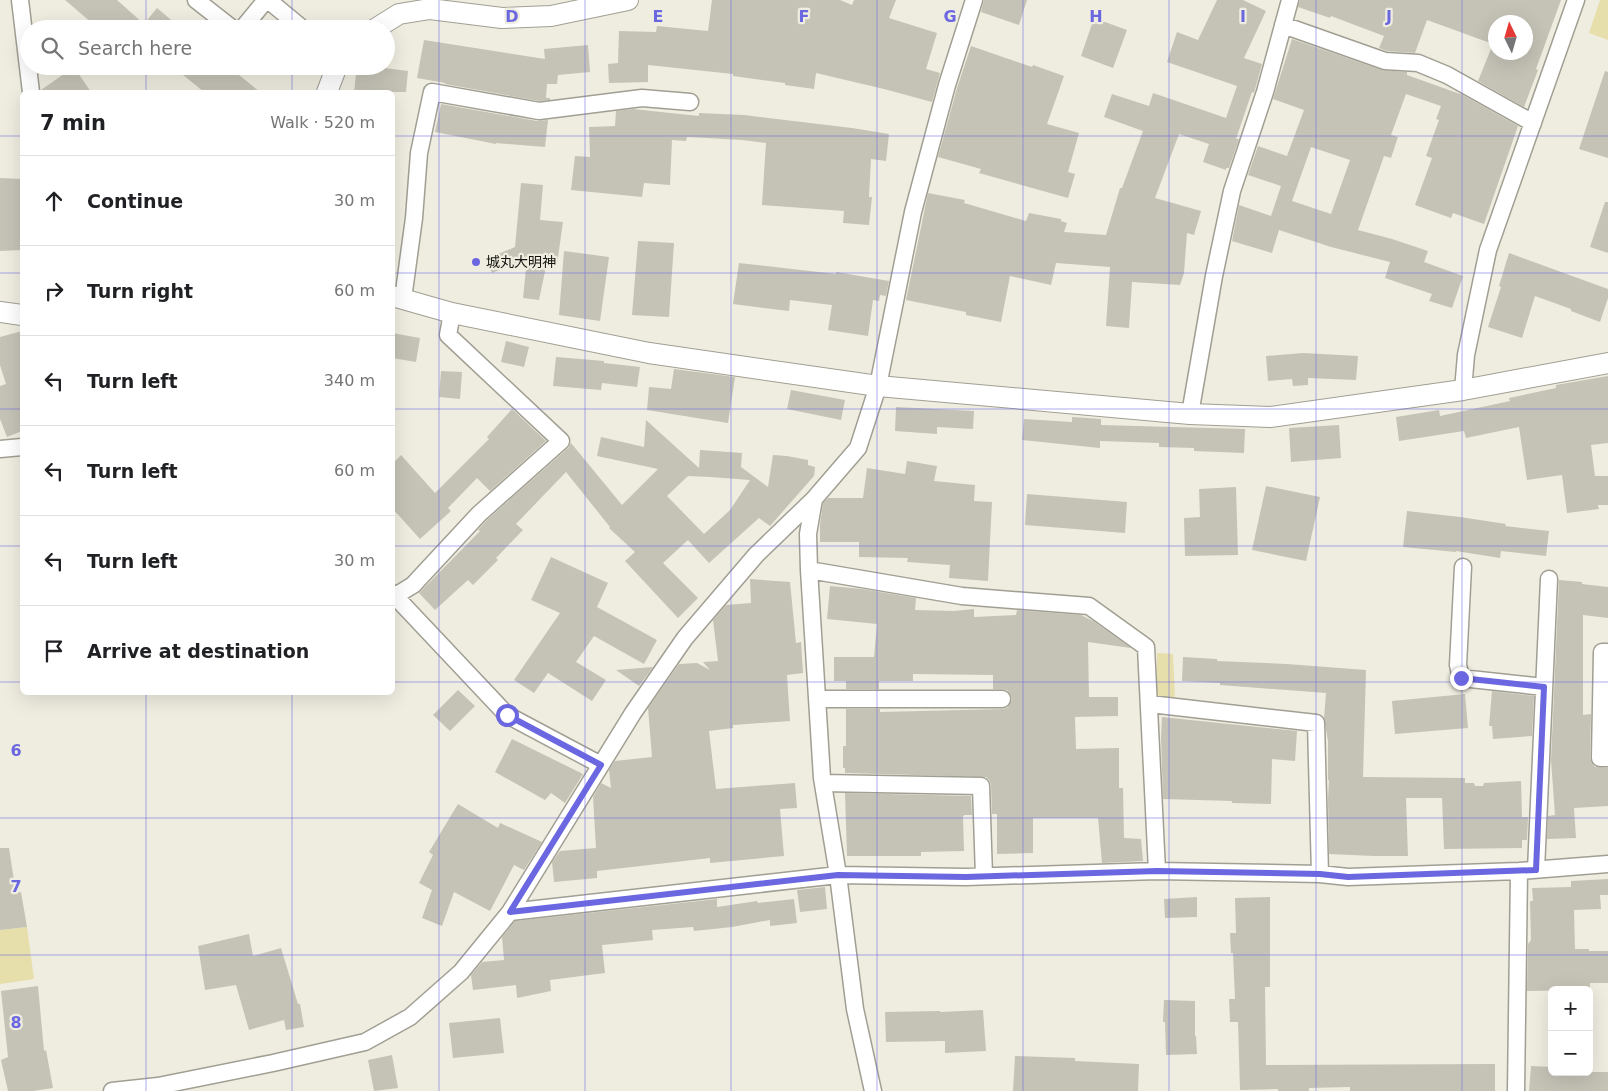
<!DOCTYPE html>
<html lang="en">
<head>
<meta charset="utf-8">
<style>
  body { margin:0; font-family:"DejaVu Sans","Noto Sans JP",sans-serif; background:#f6f6f6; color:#202124 }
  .controls { position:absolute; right:15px; bottom:15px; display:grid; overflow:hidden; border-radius:8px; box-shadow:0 5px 20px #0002 }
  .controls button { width:45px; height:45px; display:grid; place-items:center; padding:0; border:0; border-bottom:1px solid #e0e0e0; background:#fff; color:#202124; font:25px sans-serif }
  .compass { position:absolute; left:1488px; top:15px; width:45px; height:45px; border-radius:50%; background:#fff; box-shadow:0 5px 20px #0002; rotate:355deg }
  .stop { position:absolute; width:15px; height:15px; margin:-11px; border:4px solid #6b67e1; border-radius:50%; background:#fff }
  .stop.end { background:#6b67e1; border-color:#fff; box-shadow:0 1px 5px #0008 }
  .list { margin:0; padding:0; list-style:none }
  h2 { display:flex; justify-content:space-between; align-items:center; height:65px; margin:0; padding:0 20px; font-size:21px }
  h2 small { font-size:16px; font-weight:400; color:#757577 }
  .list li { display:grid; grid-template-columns:32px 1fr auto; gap:15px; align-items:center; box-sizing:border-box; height:90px; padding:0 20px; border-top:1px solid #e0e0e0 }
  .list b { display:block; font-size:19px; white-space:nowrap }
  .list em { font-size:16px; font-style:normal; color:#757577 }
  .icon { flex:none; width:28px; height:28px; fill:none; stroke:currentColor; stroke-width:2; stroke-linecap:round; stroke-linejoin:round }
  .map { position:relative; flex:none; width:1608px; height:1091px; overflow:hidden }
  .search { position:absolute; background:#fff; box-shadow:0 5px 20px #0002; left:20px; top:20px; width:375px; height:55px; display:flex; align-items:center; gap:12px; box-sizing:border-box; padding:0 18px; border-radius:28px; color:#757577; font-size:19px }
  .panel { position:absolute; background:#fff; box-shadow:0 5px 20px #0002; left:20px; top:90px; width:375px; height:605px; border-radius:8px }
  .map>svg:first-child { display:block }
  .green { fill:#e6deab }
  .building { fill:#c5c3b6; fill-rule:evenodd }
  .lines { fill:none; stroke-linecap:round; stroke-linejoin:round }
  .minor-casing { stroke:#a19f93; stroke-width:19 }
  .tertiary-casing { stroke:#a19f93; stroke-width:22 }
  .minor { stroke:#fff; stroke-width:16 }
  .tertiary { stroke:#fff; stroke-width:20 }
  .route { stroke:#6b67e1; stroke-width:6 }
  .grid { fill:none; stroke:#6b67e1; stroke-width:1; stroke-opacity:0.55 }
  .poi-dot { fill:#6b67e1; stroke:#efede0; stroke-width:2 }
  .labels { text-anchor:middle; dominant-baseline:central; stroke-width:4.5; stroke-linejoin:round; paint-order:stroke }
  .poi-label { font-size:14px; fill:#151410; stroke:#efede0; text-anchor:start }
  .grid-label { font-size:16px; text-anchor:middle; font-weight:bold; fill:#6b67e1; stroke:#efede0; stroke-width:4.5; stroke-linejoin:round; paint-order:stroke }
</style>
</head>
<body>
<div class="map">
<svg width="1608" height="1091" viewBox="0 0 1608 1091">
  <rect width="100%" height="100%" fill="#efede0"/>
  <!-- green -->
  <path class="green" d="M1600,0H1608V40L1589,33Z
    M1157,653L1173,654L1175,698H1157Z
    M27,927L34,979L0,984V930Z"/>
  <!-- building -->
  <path class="building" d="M65,0H117L144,24L157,8L182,29H99Z
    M712,0H840L852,5L854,0H896L889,18L937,33L926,69L940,73L932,102L884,89L816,73L814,89L785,85V83L733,76V74L648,65V82L609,83L608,64L618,63L619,31L656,32L657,26L708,31Z
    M984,0H1027L1019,25L981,12Z
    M1217,0H1243L1266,11L1244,58L1262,64L1254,93L1252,92L1239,130L1236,139H1239L1229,168H1226V170L1203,162L1209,144L1179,134L1155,198L1201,211L1194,235L1187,233L1184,273L1180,285L1132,282L1129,328L1106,326L1110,267L1056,263L1051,285L1010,276L1001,322L966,315V312L906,300L928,193L965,200L964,203L1026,221L1029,213L1061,219V221L1067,223L1064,232L1106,235L1120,188H1122L1143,131L1104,117L1112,94L1149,106L1153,93L1226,118L1237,86L1167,62L1177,32L1198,40Z
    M1300,0H1561L1536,69L1538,70L1524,107L1478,81L1493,44L1427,20L1415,53L1387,51L1379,48L1384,36L1331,16L1330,18L1298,7ZM1496,22H1526V52H1496Z
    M1094,18L1127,30L1113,68L1081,56Z
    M1292,39L1382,70L1407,72V75L1463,95L1518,126L1484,224L1453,213L1451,218L1415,205L1432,158L1426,156L1439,120L1436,119L1441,106L1406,94L1391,135L1398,137L1391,158L1384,156L1358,230L1392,239L1428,251L1424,262L1463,276L1452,308L1429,301L1432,294L1385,278L1390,262L1331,247L1279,230L1272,253L1232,241L1239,205L1271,216L1281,186L1248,175L1258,146L1287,156L1304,110L1273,99ZM1311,147L1350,160L1331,214L1292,201Z
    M424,40L545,59L544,49L588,45L590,72L558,75L557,84H547L546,98H550V100L539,101L445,84V83L417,78Z
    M971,46L1032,67L1033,65L1064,76L1047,124L1079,133L1068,172L1075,174L1068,198L979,173L981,169L938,157L957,88Z
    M172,66H228L260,92H204Z
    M357,66H370L408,71L406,92H354Z
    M74,67L91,92H41V90Z
    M1605,71L1608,72V158L1579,149Z
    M441,104L537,121L548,120L545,147L496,143V144L435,132Z
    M633,109L699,116V113L744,115L852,128L889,134L886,161L871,159L869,197H872L869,225L843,223L844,211L762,205L766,143L742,140L687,137L686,141L672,140L670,185L644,183L642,197L571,190L575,156L590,157L589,127L615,126L616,111Z
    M0,178L22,179V250L0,251Z
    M521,183L543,185L540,220L563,222L557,264L547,262L539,300L523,298L527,259L492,273L486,259L515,247Z
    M1605,202H1608V253L1590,247Z
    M638,241L674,243L669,317L632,315Z
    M564,251L609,257L600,321L559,315Z
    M1509,253L1608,289V298L1600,322L1571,311V309L1535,296L1522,338L1488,327L1501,287L1499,286Z
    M739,263L836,274V272L889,281L886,296L880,295L879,301L873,300L868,336L828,330L832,305L790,300L789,311L733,304Z
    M22,331V431L7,437L0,419V386L6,384L0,365V337Z
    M392,333L420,338L416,362L392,358Z
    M506,341L529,347L524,367L501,362Z
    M1303,353L1358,356L1356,380L1308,378V385L1293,386L1292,379L1268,381L1266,356Z
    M556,357L604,361V363L640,367L637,387L602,383L601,390L553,386Z
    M674,369L735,377L728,423L647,410L649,387L671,389Z
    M441,371L462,372L460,399L439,397Z
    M1608,376V443L1591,445L1595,476H1608V505H1598L1599,509L1567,513L1562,475L1527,480L1519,427L1466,438L1464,431L1399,441L1396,417L1439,410L1440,416L1510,401L1509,398L1556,388V385Z
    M791,390L845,400L841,420L787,409Z
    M896,407L974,411L973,429L937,427V434L895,431Z
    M512,409L546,441L490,491L477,478L448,508L451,511L420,539L392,508V464L401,455L435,493L489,439L487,437Z
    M1072,417L1101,419V425L1245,429L1244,453L1194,451V448L1159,447V443L1100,441V448L1022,440L1024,419L1072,422Z
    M646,420L699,468L700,450L742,453L741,467L768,487L773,455L787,456L808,460V465L815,467L814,476L770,526L759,518L709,563L688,540L663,563L698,598L678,618L625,561L635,552L609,528L610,527L566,472L516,524L523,530L496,558L498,560L473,585L468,580L435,610L419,593L480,531L478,530L487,520L568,448L571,443L622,505L658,469L597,456L601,437L644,447ZM688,476L710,477L750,480L730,510L704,534L667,496Z
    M1339,425L1341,458L1291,462L1289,428Z
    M907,461L937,466L934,481L975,485L974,501L992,502L988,581L949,578L950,565L907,562L908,558L859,557V542H820V525L823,503L828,498H863L867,468L905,474Z
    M1266,486L1320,497L1306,561L1252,550Z
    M1236,487L1238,555L1185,556L1184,518L1200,517L1199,489Z
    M1027,494L1127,502L1125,533L1025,525Z
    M1407,511L1460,517L1506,524L1505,526L1549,531L1546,556L1501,551L1500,558L1456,551V552L1403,547Z
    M551,557L608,583L597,607L657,640L644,664L594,636L576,662L606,680L592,701L548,673L534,693L514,680L560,613L531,600Z
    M750,579L790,582L796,643L801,642L803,673L787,675L790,721L733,725V728L709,731L716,789L795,783L797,808L780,809L784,856L710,863V858L597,871V878L554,882L552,862L560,851L596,848L593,797L601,783L611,788L609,770L615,761L652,757L648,708L679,664L697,663L710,670L703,662L718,661L713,620L726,605L751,603Z
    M1559,580L1582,582V584L1608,587V618L1583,615V715L1591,714L1590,758L1592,763L1595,767L1608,768V806L1574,808L1576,838L1547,839L1548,816L1555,815L1551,760Z
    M830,586L862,589L916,598L915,610L954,611L974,609V617L1016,615L1017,610L1081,615L1093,621L1131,648L1088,642L1089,697H1118V716L1075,717L1076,749L1119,748V788H1123L1124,838L1141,839L1143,861L1102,863L1098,818H1033V853L997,854V814H992L991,785L989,780L986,777L845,773V768H843V746H846V709H880V712L1002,709L1007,708L1010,704L1012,699L1010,694L1007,690L993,689V675L913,674V681H879V689H846V681H834V657H874L877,624L827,619Z
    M1183,657L1217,659V661L1287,664L1366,670L1363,777L1465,778V783H1474L1475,786H1483L1484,783L1521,781L1522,817H1528L1527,840H1522V848L1444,849L1442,798H1406L1408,856H1374L1329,854L1328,798L1329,780H1328V741L1324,718L1326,693L1220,685V683L1182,681Z
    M653,667L639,686L616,670Z
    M458,690L475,706L450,731L433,715Z
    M1492,691L1534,696L1532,736L1493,739L1492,726H1489Z
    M1465,694L1468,728L1395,734L1392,701Z
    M1162,717L1297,731L1295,761L1272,759L1271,804L1232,803V801L1163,799L1161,739Z
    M512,739L583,774L565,803L551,793L545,800L495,772Z
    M845,793L971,796L972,815H964L963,817L964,851L921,852V856H847Z
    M458,804L498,828L500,823L542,842L524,870L514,865L490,911L454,892L442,926L422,918L432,890L419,883L433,855L429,852Z
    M0,848H9L16,893L21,892L27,927L0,930Z
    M1608,879V895H1600L1601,909L1574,910L1575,949H1589V951H1608V983H1590V990L1527,991L1528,944L1531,940L1530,901H1533L1532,888L1571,887V881Z
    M825,887L827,909L800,912L797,890Z
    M1197,897V917L1165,918L1164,899Z
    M1270,897V987H1265L1266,1065L1495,1064V1091H1350V1087L1309,1088V1091H1278V1089L1240,1090L1238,1022H1230L1229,999H1235L1233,953H1231L1230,933H1236L1235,898Z
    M717,899V907L757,901L758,903L794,899L797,923L770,926V920L732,927L694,931L693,927L652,930L653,940L602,945L605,973L550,980L551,991L517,998L516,985L473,990L471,975L482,962L504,960L502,937L515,921Z
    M249,934L253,956L281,948L298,1004H300L304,1027L286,1030L284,1020L249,1030L236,985L205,990L198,946Z
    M38,986L44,1051L46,1050L53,1088L33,1091H8L1,1060L8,1057L1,991Z
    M1164,1000L1195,1001V1036H1196L1197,1054L1166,1055L1165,1022H1163Z
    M983,1010L986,1051L945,1053V1041L886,1042L885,1012L940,1011V1012Z
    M500,1018L504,1053L453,1058L449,1023Z
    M392,1055L398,1088L374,1091L368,1060Z
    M1015,1056L1075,1058V1061L1139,1064L1138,1091H1013Z
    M1531,1066L1552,1067V1072H1608V1091H1529Z"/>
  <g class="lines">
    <defs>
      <path id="minor" d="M20,0L31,92
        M196,0L233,29
        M268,0L303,29
        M1283,25L1385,61L1418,63L1447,75L1533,123
        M242,29L266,0
        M403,299L414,218L419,153L432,92L539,111L642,98L690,102
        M1463,390L1466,355L1488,250L1576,0
        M1190,414L1214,276L1232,191L1265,92L1290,0
        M0,449L22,447
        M814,499L808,534L809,570L822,778L838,875L855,1009L873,1091
        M1463,567L1458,665L1461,678L1544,687
        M809,570L962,596L1089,606L1146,647L1157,871
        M392,593L507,715L601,765
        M395,596L413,585L479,514L561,441L448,335L452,313
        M1608,652H1602L1600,758H1608
        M817,699H1002
        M1150,704L1316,723L1320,874
        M823,783L981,786L984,876
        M1536,870L1549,579
        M510,912L838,875L966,877L1157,871L1320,874L1348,877L1519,871L1608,864
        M112,1091L158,1086L273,1063L365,1042L410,1017L461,972L510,912L633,713L685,638L756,555L814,499L858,448L878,386L913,212L947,85L974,0
        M1516,1091L1519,871"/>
      <path id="tertiary" d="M375,29L399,14L430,9L502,18L551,16L628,0
        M327,92L337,66
        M392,296L452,313L649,353L878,386L1190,414L1270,417L1463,390L1608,363
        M0,312L22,315"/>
    </defs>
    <!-- minor casing -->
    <use href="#minor" class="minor-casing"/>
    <!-- tertiary casing -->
    <use href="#tertiary" class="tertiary-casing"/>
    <!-- minor -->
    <use href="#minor" class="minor"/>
    <!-- tertiary -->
    <use href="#tertiary" class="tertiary"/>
  </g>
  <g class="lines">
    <!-- route -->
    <path class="route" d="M507,715L601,765L510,912L838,875L966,877L1157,871L1320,874L1348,877L1536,870L1544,687L1461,678"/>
  </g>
  <!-- grid -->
  <path class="grid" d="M146,0V29M292,0V29M439,0V1091M585,0V1091M731,0V1091M877,0V1091M1023,0V1091M1169,0V1091M1316,0V1091M1462,0V1091M146,66V92M292,66V92M0,136H22M392,136H1608M0,273H22M392,273H1608M0,409H22M392,409H1608M0,546H22M392,546H1608M0,682H22M392,682H1608M146,692V1091M292,692V1091M0,818H1608M0,955H1608"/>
  <!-- markers -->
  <circle class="poi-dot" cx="476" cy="262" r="5"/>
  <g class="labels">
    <!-- poi labels -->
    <g class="poi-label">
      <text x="486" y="262">城丸大明神</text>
    </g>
  </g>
  <g class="grid-label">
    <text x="512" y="22">D</text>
    <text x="658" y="22">E</text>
    <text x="804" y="22">F</text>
    <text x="950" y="22">G</text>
    <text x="1096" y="22">H</text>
    <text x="1243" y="22">I</text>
    <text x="1389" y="22">J</text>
    <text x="16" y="756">6</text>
    <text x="16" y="892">7</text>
    <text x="16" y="1028">8</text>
  </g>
</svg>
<div class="controls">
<button>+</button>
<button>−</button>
</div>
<svg class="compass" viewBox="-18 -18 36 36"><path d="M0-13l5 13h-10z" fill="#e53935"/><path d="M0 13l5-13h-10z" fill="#757577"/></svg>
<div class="stop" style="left:507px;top:715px"></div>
<div class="stop end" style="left:1461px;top:678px"></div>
<div class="search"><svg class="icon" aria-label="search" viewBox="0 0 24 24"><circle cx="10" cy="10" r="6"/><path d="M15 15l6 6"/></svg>Search here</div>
<section class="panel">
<h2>7 min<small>Walk · 520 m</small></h2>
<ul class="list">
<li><svg class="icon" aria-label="ahead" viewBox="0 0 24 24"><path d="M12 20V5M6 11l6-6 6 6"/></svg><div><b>Continue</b></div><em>30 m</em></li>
<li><svg class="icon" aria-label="right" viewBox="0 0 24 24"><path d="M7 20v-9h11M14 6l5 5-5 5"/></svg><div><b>Turn right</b></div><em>60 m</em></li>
<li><svg class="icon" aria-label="left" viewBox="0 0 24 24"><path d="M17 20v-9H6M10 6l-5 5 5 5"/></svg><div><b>Turn left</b></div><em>340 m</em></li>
<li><svg class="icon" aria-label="left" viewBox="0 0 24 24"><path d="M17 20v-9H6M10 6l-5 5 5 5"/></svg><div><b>Turn left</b></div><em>60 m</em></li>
<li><svg class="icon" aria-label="left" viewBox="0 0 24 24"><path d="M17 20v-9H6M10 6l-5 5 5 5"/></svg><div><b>Turn left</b></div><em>30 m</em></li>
<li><svg class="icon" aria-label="arrive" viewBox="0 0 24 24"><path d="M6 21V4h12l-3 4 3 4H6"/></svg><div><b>Arrive at destination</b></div></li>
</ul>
</section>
</div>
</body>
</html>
